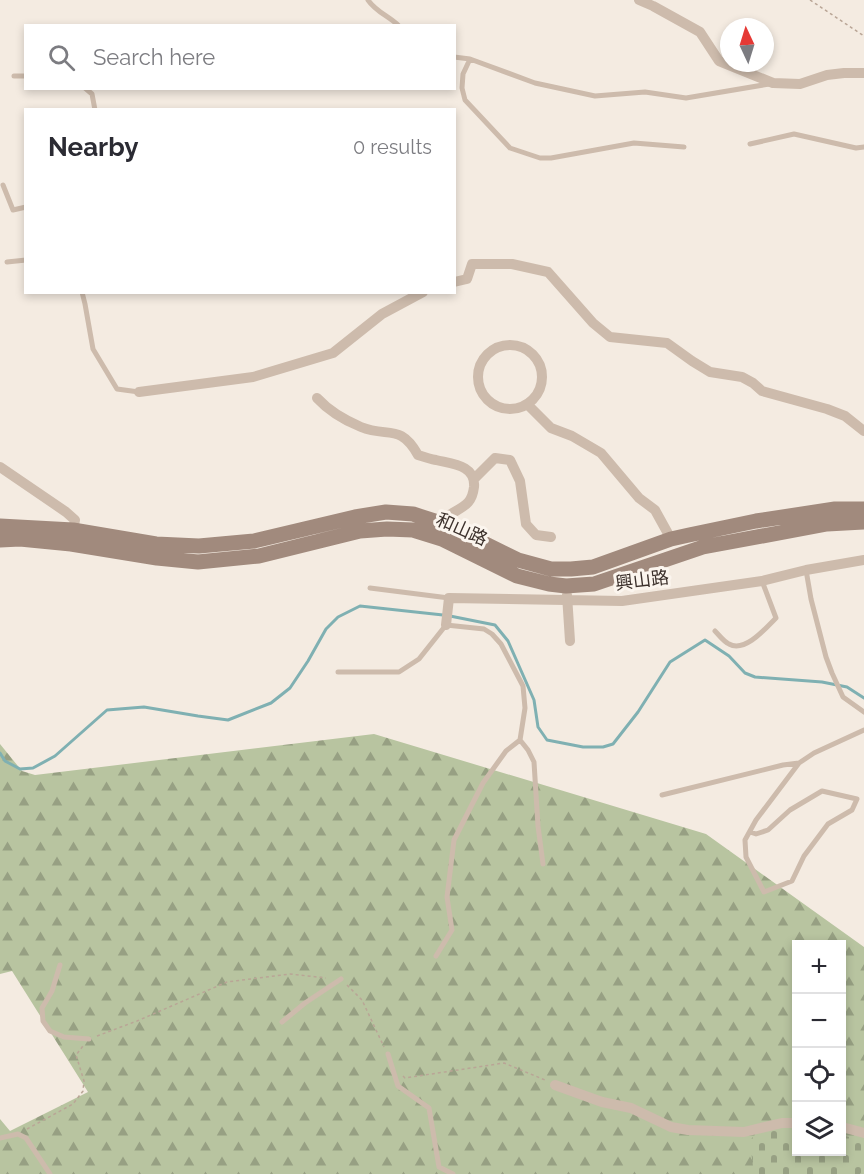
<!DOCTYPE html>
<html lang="en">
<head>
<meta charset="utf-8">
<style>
  body { margin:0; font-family:Raleway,"Noto Sans TC",sans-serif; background:#f7f7f7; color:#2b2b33 }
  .controls { position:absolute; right:18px; bottom:18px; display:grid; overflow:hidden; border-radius:0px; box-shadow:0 3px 9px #0003 }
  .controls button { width:54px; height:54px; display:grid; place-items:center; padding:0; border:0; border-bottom:2px solid #e1e1e2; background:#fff; color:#2b2b33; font:30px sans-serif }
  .compass { position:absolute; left:720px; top:18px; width:54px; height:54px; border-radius:50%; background:#fff; box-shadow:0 3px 9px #0003; rotate:356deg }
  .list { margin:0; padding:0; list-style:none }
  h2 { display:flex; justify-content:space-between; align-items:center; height:78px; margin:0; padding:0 24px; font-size:26px }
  h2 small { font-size:20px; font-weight:400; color:#7c7c81 }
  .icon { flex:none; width:33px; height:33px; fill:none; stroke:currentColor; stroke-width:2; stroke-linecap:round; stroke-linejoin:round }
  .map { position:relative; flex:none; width:864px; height:1174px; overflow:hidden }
  .search { position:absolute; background:#fff; box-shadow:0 3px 9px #0003; left:24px; top:24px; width:432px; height:66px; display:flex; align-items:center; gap:15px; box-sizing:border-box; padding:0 21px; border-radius:0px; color:#7c7c81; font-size:22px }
  .panel { position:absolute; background:#fff; box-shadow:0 3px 9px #0003; left:24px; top:108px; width:432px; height:186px; border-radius:0px }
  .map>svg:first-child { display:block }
  .forest { fill:url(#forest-firs); fill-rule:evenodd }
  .cemetery { fill:url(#cemetery-stones) }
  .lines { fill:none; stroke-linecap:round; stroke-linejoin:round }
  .stream { stroke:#7fb0b2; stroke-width:3 }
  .path { stroke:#b9a596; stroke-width:1.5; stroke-dasharray:3 3; stroke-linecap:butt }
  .lane { stroke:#cdbbac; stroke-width:5 }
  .street { stroke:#cdbbac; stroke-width:10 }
  .secondary { stroke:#a18a7d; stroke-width:15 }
  .labels { text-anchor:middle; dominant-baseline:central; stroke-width:6; stroke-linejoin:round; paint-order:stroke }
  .street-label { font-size:18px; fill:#3b302b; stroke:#fbf5ee }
</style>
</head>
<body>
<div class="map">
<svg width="864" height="1174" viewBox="0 0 864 1174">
  <defs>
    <pattern id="forest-firs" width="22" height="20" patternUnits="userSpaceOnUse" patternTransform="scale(1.5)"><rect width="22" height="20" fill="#b8c4a0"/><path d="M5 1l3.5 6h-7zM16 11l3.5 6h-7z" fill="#97a083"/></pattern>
    <pattern id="cemetery-stones" width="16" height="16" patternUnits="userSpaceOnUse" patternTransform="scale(1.5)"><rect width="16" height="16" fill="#b8c4a0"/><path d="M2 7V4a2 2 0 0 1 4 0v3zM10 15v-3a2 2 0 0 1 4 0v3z" fill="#97a083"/></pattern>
  </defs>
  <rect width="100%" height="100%" fill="#f4ebe1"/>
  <!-- forest -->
  <path class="forest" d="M374,734L706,834L864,947V1174H0V1119L10,1131L88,1092L12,971L0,974V744L22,771L35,775ZM796,944H842V1152H796Z"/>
  <!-- cemetery -->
  <path class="cemetery" d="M778,1127L796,1128V1152H842V1135L864,1141V1168L860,1174H754L751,1151L746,1144L758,1132Z"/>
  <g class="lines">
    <!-- stream -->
    <path class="stream" d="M450,616L495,625L508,641L534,700L538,727L547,740L583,747H603L613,744L638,712L670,662L705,640L729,656L745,673L755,677L822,682L847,687L864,698
      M0,753L5,761L20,769L33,768L55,756L107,710L144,707L198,716L228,720L271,703L290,688L308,661L326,629L338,617L360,606L443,615"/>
    <!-- path -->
    <path class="path" d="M810,0L864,36
      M347,985L362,1000L384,1047
      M97,1036L137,1021L227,982L290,974L326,978
      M403,1076L405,1078L504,1063L545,1080
      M27,1129L73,1104L83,1091L84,1081L76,1055L83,1046"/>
    <!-- lane -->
    <path class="lane" d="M368,0C376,12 389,16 399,26
      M454,57L470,59L535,83L595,96L645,92L686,98L769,84
      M470,59L463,74L462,88L465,100L510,148L540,158H551L634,143L684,147
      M14,76H26
      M85,88L92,94L95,110
      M750,144L794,134L856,148L864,147
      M3,185L13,210L26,207
      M7,262L26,260
      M82,292L85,304L93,349L117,389L139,392
      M806,570L811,599L826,657L832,673L843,697L864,712
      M370,588L449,598
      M715,631C719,635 724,642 729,644C745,653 766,628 776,618L762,581
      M338,672H399L419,659L446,625L484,629L492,634L501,644L523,686L525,708L520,740L506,751L483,783L454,840L447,897L452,930L436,956
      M520,740L528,750L534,762L538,826L543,864
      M662,795L783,765L799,763
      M750,832L756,834L768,830L790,810L822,791L857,799L852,810L828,824L804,856L792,881L764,892L746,857L745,840L756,820L799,763L814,753L864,730
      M60,965L52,991L42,1008L43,1021L50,1031L64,1037L89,1039
      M282,1022L305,1003L341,979
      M388,1054L398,1086L429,1108L439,1167L453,1174
      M0,1138L18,1134L26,1138L50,1174"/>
    <!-- street -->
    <path class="street" d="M639,0L653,6L700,32L719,61L773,83L800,84L827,75L844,73H864
      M454,282L467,279L472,264H512L548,272L593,323L610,337L667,343L692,361L710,372L742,377L753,383L762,391L827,409L845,416L864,431
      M478 377a32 32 0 1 1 64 0a32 32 0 1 1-64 0Z
      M139,392L253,377L333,353L382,314L423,292
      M317,398C329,411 344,420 361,427C388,438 400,423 418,455C424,457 430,459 436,460C452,464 476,465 474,487C472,504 464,506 451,514L447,525
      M527,404L551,428L572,436L601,453L639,498L655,510L671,539
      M0,467L66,512L75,520L73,530
      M474,479L495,458L510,460L520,481L526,524L536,535L551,537
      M567,595L570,641
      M446,625L449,598L622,601L762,581L806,570L864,560
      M555,1085L602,1102L631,1108L671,1127L688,1130L744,1132L782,1123H796
      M842,1127L864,1133"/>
    <!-- secondary -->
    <path class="secondary" d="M0,526L73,530L156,544L199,546L254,541L355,517L386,512L413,514L447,525L518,560L551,569H571L593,567L671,539L689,535L756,521L835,509H864
      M0,540L20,539L71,544L157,558L198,562L259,556L360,531L387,529L413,530L442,539L517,576L549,584L566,586L594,584L703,547L827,524L864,522"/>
  </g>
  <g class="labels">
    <!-- street labels -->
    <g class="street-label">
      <text transform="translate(462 529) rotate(24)">和山路</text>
      <text transform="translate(642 580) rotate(-7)">興山路</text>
    </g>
  </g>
</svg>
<div class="controls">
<button>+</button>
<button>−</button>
<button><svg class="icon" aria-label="locate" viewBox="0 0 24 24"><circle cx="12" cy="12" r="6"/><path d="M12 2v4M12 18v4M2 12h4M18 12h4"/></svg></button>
<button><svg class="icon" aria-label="layers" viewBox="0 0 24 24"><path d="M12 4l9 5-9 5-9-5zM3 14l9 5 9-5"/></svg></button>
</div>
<svg class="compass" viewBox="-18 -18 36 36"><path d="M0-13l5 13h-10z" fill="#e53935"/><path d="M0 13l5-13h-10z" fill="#7c7c81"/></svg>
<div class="search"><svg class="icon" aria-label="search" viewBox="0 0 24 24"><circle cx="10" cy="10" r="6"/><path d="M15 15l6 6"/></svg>Search here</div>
<section class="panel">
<h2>Nearby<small>0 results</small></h2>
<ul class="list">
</ul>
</section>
</div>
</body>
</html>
